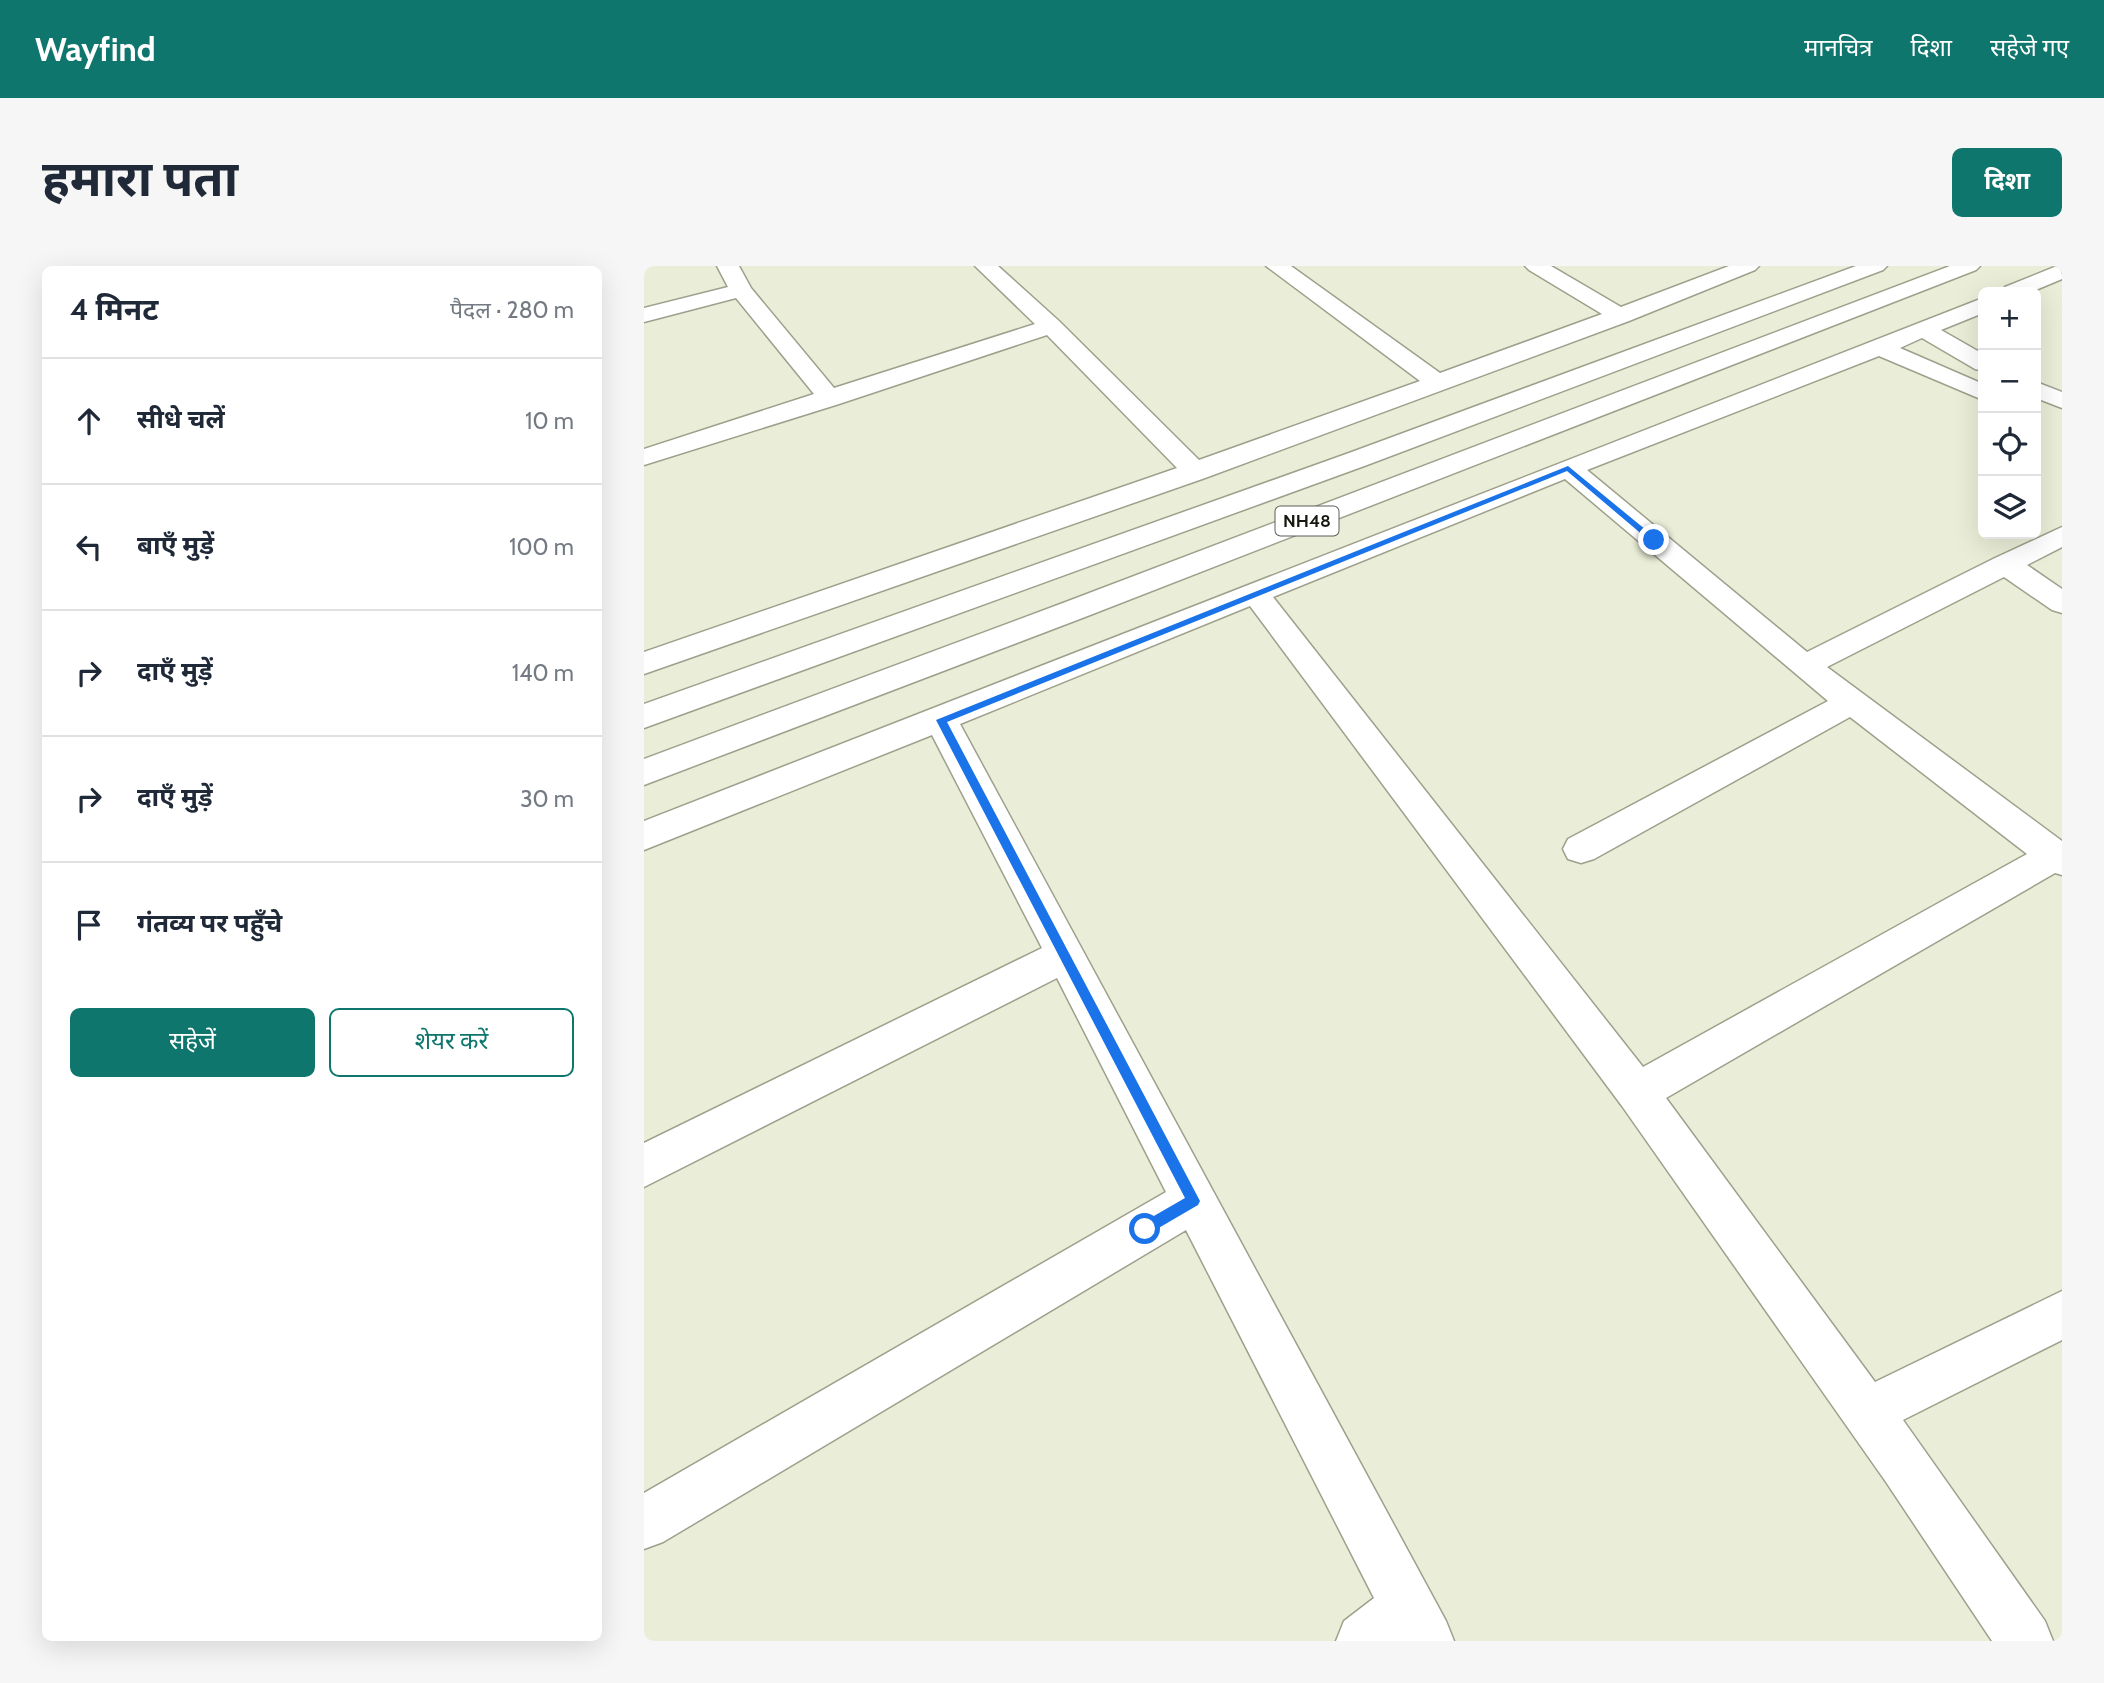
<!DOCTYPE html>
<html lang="hi">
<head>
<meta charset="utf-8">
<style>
  body { margin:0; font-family:Cabin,"Noto Sans Devanagari",sans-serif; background:#f6f6f7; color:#1f2937 }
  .controls { position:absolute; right:21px; top:21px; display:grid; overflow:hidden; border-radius:10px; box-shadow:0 7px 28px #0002 }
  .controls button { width:63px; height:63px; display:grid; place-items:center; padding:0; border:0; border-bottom:2px solid #e0e1e3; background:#fff; color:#1f2937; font:35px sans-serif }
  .stop { position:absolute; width:21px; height:21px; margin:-16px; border:5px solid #1a73e8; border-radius:50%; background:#fff }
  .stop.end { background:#1a73e8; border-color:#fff; box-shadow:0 2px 7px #0008 }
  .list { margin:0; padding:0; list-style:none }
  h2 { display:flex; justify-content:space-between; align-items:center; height:91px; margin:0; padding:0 28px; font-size:30px }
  h2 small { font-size:23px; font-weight:400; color:#747a83 }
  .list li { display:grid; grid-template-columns:46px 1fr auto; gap:21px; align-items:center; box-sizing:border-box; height:126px; padding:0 28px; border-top:2px solid #e0e1e3 }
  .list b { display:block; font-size:26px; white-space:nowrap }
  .list em { font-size:23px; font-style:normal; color:#747a83 }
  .actions { display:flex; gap:14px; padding:21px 28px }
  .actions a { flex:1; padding:16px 0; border:2px solid #0f766e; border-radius:10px; text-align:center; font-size:24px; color:#0f766e }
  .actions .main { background:#0f766e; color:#fff }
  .icon { flex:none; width:38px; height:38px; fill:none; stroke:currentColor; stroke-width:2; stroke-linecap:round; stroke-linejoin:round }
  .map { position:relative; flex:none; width:1418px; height:1375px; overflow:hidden; border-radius:10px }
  header { display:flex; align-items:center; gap:42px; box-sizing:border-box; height:98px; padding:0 35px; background:#0f766e; color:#fff }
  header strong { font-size:33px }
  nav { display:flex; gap:38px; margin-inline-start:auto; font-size:24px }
  .intro { display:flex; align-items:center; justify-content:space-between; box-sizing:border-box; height:168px; padding:0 42px }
  h1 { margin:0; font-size:49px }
  .button { padding:18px 32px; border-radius:10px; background:#0f766e; color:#fff; font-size:24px; font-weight:700 }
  main { display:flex; gap:42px; padding:0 42px }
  aside { flex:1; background:#fff; border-radius:10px; box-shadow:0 7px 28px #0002 }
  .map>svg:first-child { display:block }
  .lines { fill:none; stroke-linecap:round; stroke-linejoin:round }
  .minor-casing { stroke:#9ea08c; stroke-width:3 }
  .highway-casing { stroke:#9ea08c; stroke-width:3 }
  .minor { fill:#fff; fill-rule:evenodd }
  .highway { fill:#fff; fill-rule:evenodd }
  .route { fill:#1a73e8 }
  .labels { text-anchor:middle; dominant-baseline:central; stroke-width:5; stroke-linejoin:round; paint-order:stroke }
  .shield { fill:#fff; stroke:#5d5d58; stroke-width:2 }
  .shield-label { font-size:18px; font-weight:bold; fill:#181811 }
</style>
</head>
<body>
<header>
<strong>Wayfind</strong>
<nav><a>मानचित्र</a><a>दिशा</a><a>सहेजे गए</a></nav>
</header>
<div class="intro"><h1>हमारा पता</h1><a class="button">दिशा</a></div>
<main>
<aside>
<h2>4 मिनट<small>पैदल · 280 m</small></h2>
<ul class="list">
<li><svg class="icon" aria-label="ahead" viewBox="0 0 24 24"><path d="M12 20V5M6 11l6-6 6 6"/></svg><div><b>सीधे चलें</b></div><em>10 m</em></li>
<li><svg class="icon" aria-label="left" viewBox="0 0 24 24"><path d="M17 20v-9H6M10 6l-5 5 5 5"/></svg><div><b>बाएँ मुड़ें</b></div><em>100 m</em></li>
<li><svg class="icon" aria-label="right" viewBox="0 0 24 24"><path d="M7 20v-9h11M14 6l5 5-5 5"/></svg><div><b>दाएँ मुड़ें</b></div><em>140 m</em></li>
<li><svg class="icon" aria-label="right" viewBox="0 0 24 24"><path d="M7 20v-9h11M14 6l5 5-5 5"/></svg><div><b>दाएँ मुड़ें</b></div><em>30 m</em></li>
<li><svg class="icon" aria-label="arrive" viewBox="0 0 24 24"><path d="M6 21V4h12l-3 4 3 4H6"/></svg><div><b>गंतव्य पर पहुँचे</b></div></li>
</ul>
<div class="actions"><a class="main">सहेजें</a><a>शेयर करें</a></div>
</aside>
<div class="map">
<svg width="1418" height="1375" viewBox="0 0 1418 1375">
  <rect width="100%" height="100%" fill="#eaedd7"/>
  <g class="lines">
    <defs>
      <path id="minor" d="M73,0H95L107,22L190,122L391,58L331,0H354L415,55L555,194L776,115L622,0H647L796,107L958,48L885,4L881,0H907L977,41L1085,0H1115L1111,4L985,55L561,212L0,408V386L533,202L403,69L195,138L0,199V183L170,128L92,32L0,56V42L84,21Z
        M1413,0H1418V13L1387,26H1358L1361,21Z
        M1339,32V47L1297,64L1339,88V105L1331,103L1278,72L1256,82L1339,118V134L1235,90L943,204L1163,386L1351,292L1418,261V281L1383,299L1418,323V347L1408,344L1360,311L1183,401L1418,575V609L1411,607L1022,832L1231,1116L1418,1025V1074L1259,1154L1401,1355L1409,1375H1348L1242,1216L978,840L606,340L316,458L802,1355L810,1375H692L700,1355L730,1332L542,964L19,1276L0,1283V1227L522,926L413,712L0,921V877L398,682L288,469L0,584V555ZM921,213L1184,435L924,573L919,583L924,593L937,597L950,593L1206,451L1383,588L999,801L629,331Z
        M1392,116L1418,126V142L1392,132Z"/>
      <path id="highway" d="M1212,0H1243L1239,4L723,199L0,462V438L705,187Z
        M1306,0H1336L1332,4L441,351L0,519V493L419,337Z"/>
    </defs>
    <!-- minor casing -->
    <use href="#minor" class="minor-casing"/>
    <!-- highway casing -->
    <use href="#highway" class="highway-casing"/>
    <!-- minor -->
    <use href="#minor" class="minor"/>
    <!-- highway -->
    <use href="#highway" class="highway"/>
  </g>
  <!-- route -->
  <path class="route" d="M924,200L1013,273V276H1007L923,205L303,456L556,935L554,939L506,967H496V958L541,932L292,454Z"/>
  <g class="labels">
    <!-- shield labels -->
    <rect class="shield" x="631.5" y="240.5" width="63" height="29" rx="5"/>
    <g class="shield-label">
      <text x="663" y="255">NH48</text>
    </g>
  </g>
</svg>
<div class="controls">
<button>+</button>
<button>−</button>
<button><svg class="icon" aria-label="locate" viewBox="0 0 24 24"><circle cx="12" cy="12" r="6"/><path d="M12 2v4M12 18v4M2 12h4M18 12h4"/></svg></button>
<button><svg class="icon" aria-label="layers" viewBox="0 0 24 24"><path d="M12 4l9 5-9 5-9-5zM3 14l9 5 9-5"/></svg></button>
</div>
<div class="stop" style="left:501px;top:963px"></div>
<div class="stop end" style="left:1010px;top:274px"></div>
</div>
</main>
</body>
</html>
